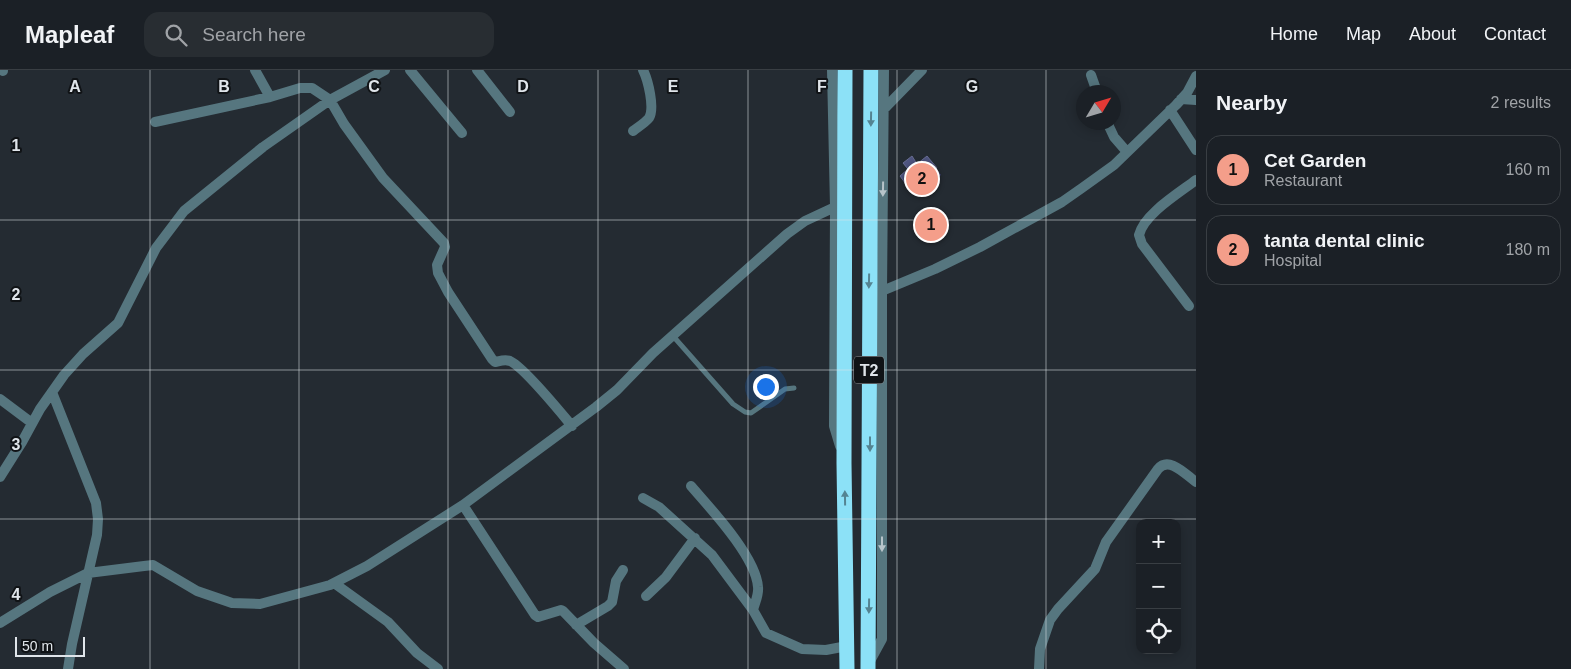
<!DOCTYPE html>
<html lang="en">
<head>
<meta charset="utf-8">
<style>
  body { margin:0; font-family:Arial,sans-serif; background:#282d32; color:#f1f3f6 }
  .controls { position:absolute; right:15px; bottom:15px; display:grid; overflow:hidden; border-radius:10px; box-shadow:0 2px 12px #0003 }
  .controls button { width:45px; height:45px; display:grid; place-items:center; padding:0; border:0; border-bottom:1px solid #393e43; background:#1b2026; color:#f1f3f6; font:25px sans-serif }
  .compass { position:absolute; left:1076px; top:15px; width:45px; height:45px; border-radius:50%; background:#1b2026; box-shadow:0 2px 12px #0003; rotate:52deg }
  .scale { position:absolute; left:15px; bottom:12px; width:70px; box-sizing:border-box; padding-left:5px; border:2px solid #e0e5ea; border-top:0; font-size:14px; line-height:18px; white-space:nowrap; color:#e0e5ea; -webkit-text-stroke:4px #101316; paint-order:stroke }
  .you { position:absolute; left:765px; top:316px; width:18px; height:18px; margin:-12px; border:4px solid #fff; border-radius:50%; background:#1a73e8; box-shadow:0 0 0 8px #1a73e833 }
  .badge { display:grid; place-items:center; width:32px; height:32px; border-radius:50%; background:#f49e8a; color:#111; font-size:16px; font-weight:700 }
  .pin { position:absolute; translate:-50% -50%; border:2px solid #fff; box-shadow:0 1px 5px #0006 }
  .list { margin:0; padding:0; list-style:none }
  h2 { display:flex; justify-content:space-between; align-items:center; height:65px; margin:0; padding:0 20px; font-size:21px }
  h2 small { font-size:16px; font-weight:400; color:#a0a3a7 }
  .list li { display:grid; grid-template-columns:32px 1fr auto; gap:15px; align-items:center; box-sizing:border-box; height:70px; margin:0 10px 10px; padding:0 10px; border:1px solid #393e43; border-radius:15px }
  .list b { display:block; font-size:19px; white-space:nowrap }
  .list p { margin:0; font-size:16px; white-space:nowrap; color:#a0a3a7 }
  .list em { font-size:16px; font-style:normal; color:#a0a3a7 }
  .icon { flex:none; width:28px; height:28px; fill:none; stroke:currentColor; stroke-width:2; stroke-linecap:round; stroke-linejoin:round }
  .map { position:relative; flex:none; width:1196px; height:599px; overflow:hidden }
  header { display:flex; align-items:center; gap:30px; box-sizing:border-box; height:70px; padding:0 25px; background:#1b2026; border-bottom:1px solid #393e43 }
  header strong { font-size:24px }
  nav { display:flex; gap:28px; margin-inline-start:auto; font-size:18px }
  .search { width:350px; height:45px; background:#282d32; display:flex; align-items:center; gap:12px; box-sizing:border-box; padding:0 18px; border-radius:15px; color:#a0a3a7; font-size:19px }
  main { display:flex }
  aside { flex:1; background:#1b2026 }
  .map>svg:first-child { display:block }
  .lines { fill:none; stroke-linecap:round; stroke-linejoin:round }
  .lane { stroke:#56767f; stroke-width:5 }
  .street { stroke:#56767f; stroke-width:10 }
  .highway { stroke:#8ce1f7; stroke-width:15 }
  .wall { fill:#3d4373 }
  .building { fill:#4f5580; stroke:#666b90 }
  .oneway { fill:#548492 }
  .oneway2 { fill:#b7c4ca }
  .grid { fill:none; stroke:#e0e5ea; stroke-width:1; stroke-opacity:0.55 }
  .labels { text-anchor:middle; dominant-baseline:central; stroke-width:4; stroke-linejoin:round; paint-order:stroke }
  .shield { fill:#101316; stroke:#a2a6aa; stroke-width:1 }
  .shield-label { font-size:16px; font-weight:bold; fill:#e0e5ea }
  .grid-label { font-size:16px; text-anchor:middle; font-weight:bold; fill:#e0e5ea; stroke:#101316; stroke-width:4; stroke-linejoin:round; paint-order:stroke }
</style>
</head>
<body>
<header>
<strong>Mapleaf</strong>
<div class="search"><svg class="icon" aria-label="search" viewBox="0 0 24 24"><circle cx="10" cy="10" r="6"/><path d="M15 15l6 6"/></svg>Search here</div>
<nav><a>Home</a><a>Map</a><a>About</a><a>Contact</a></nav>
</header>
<main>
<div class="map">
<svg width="1196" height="599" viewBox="0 0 1196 599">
  <rect width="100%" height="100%" fill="#242b32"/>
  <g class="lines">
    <!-- lane -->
    <path class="lane" d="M673,266L733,334L745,342L751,343L785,319L794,318"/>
    <!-- street -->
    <path class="street" d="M2,0L3,1
      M255,0L270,27
      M410,0L462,63
      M477,0L510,42
      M832,0L835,137L834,356L840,376
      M1091,5L1097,22
      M1181,29L1196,30
      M884,39L922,0
      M1170,40L1196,80
      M155,52L270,27L300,18H312L330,30L344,54L383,108L444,173L445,177L437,195L438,203L448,222L492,289L495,292C500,291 505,289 510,291C524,297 561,343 572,356
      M1107,52L1114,67L1127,82
      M633,61C638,57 645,53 649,48C655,38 648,10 643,0
      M882,221L935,199L980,177L1062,132L1082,118L1114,95L1176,35L1187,23L1196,6
      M1189,236L1142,174L1139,165C1144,144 1179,123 1196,110
      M52,322L96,433L98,449L97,465L72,574L68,599
      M0,329L32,353
      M0,407L22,372L40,339L64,305L83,284L118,253L156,178L184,141L263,77L330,30L385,0
      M691,416C711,439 756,487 758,517C759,525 755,532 753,540
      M643,428L659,437L712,485L753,540L766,563L802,579L826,580L847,576
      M463,435L535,545L538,547L561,540L563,541L594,573L624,599
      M334,513L388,552L417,583L438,599
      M646,526L666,507L695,468
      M0,553L50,522L88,503L144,496L153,495L197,521L232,533L260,534L330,515L367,496L463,435L596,337L617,320L653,283L787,164L805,151L835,137
      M576,555L608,536L612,532L616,511L623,500
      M870,591L882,569V221L884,0
      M1039,599L1040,579L1050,550L1058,539L1095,499L1106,472L1158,399C1169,386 1185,404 1196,412"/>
    <!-- highway -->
    <path class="highway" d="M845,0L844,393L847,599
      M868,599L871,0"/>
  </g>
  <!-- wall -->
  <path class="wall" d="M927,86L941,105L931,112L935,117L925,124L920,117L913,123L900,106L908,100L903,93L917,94Z"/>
  <!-- building -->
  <path class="building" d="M912,86L917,94L927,86L937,98L927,106L930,110L921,118L916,111L908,117L900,106L908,99L903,93Z"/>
  <!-- one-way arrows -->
  <defs><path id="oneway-solid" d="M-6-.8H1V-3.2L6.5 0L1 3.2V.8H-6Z" transform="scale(1.25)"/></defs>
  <g class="oneway">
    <use href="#oneway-solid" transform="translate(871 49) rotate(91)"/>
    <use href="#oneway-solid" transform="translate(869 211) rotate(91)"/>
    <use href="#oneway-solid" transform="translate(870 374) rotate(90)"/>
    <use href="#oneway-solid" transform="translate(845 428) rotate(-91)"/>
    <use href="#oneway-solid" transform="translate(869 536) rotate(91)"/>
  </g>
  <g class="oneway2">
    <use href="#oneway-solid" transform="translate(883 119) rotate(91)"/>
    <use href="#oneway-solid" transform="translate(882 474) rotate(90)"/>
  </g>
  <!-- grid -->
  <path class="grid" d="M150,0V599M299,0V599M448,0V599M598,0V599M748,0V599M897,0V599M1046,0V599M0,150H1196M0,300H1196M0,449H1196"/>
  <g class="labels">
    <!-- shield labels -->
    <rect class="shield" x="854" y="286.5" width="30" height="27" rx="4"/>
    <g class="shield-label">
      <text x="869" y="300">T2</text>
    </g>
  </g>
  <g class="grid-label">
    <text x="75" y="22">A</text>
    <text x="224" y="22">B</text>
    <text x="374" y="22">C</text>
    <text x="523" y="22">D</text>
    <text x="673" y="22">E</text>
    <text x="822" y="22">F</text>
    <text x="972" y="22">G</text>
    <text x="16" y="81">1</text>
    <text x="16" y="230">2</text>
    <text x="16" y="380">3</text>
    <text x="16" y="530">4</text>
  </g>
</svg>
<div class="controls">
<button>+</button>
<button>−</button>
<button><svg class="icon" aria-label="locate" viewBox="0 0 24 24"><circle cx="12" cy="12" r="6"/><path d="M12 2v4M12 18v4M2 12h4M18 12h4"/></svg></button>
</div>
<svg class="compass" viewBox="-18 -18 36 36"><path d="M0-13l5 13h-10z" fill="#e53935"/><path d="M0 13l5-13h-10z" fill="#a0a3a7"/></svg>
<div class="scale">50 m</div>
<div class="you"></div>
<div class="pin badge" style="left:931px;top:155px">1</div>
<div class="pin badge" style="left:922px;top:109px">2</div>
</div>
<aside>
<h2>Nearby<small>2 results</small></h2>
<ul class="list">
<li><span class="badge">1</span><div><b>Cet Garden</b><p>Restaurant</p></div><em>160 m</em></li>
<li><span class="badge">2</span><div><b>tanta dental clinic</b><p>Hospital</p></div><em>180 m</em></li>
</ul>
</aside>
</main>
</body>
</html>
